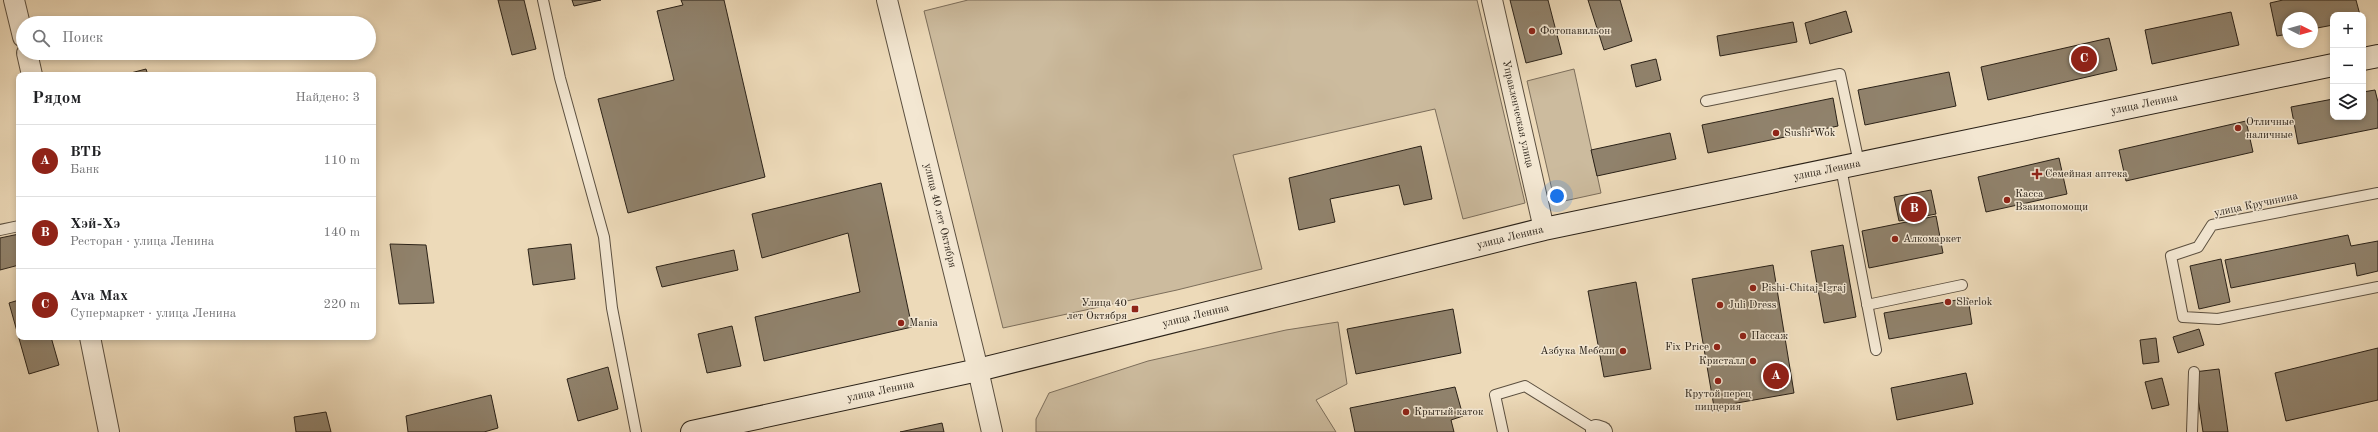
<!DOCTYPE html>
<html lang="ru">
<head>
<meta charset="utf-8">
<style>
  body { margin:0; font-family:"Old Standard TT",serif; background:#f2f2f2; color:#202124 }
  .controls { position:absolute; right:12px; top:12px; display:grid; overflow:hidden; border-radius:8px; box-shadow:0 2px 6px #0003 }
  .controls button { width:36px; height:36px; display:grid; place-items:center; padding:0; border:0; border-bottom:1px solid #e0e0e0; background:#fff; color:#202124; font:20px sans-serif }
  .compass { position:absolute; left:2282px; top:12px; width:36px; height:36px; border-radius:50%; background:#fff; box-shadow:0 2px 6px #0003; rotate:95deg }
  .you { position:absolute; left:1557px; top:196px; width:14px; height:14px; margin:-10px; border:3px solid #fff; border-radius:50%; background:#1a73e8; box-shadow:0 0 0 6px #1a73e833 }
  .badge { display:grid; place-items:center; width:26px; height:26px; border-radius:50%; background:#8f2418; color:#fff; font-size:13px; font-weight:700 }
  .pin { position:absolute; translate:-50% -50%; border:2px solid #fff; box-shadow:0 1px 4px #0006 }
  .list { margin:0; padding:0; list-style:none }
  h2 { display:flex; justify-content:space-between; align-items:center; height:52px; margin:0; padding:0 16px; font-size:17px }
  h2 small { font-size:13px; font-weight:400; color:#757577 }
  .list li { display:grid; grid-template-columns:26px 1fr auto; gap:12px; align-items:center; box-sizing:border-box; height:72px; padding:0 16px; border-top:1px solid #e0e0e0 }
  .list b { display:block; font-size:15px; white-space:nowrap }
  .list p { margin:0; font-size:13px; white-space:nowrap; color:#757577 }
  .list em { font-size:13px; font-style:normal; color:#757577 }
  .icon { flex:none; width:22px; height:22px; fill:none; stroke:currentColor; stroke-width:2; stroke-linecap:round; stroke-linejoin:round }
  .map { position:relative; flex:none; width:2378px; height:432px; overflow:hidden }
  .search { position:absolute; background:#fff; box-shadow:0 2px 6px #0003; left:16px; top:16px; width:360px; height:44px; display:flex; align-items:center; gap:10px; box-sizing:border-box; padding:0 14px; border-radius:22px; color:#757577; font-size:15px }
  .panel { position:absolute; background:#fff; box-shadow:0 2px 6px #0003; left:16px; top:72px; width:360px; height:268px; border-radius:8px }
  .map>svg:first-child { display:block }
  .green { fill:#ccbb9e; stroke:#7c6e5b }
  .building { fill:#90826c; stroke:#2b2218 }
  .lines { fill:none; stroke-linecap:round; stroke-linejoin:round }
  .service-casing { stroke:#5c5040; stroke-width:12 }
  .minor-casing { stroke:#5c5040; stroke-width:22 }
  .secondary-casing { stroke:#2b2218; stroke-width:24 }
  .service { stroke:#f3e7d2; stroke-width:10 }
  .minor { stroke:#f3e7d2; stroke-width:20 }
  .secondary { stroke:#f3e7d2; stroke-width:22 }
  .poi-dot { fill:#8f2418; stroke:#f3e7d2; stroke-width:1.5 }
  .labels { text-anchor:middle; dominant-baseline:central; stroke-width:3; stroke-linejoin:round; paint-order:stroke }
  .poi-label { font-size:11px; fill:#2b2218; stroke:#f3e7d2; text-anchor:start }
  .street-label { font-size:11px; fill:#2b2218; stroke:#f3e7d2 }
</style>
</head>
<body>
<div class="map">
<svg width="2378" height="432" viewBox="0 0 2378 432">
  <rect width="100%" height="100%" fill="#eddab9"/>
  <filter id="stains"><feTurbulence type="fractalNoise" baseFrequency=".005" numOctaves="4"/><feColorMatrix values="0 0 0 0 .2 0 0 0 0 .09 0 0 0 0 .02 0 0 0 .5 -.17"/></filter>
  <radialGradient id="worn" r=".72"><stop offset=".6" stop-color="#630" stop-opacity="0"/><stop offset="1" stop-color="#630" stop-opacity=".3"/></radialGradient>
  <!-- green -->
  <path class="green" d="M968,0H1477L1525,203L1463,219L1435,109L1233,155L1262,269L1177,290L1003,328L924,11Z
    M1574,69L1601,193L1555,203L1527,81Z
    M1338,322L1347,384L1316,400L1336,432H1036V419L1049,393L1148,361L1286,330Z"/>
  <!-- building -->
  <path class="building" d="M498,0H524L536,49L512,55Z
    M572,0H601L574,6Z
    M681,0H724L765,177L628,213L598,99L674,80L657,11L683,5Z
    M1510,0H1548L1562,54L1526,63Z
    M1588,0H1620L1632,41L1604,50Z
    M2283,0H2356L2360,15H2333V25L2312,29V18H2288V34L2277,36L2270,3Z
    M1846,11L1852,32L1810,44L1805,23Z
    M2231,12L2239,45L2152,64L2145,30Z
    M1793,22L1797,42L1720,56L1717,36Z
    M2109,38L2117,70L1988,100L1981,67Z
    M1656,59L1661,80L1636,87L1631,65Z
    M146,69L148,75H123Z
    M1949,72L1956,106L1865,125L1858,90Z
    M2375,90L2378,102V128L2298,144L2291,107L2333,99V117H2363V92Z
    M1833,98L1838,126L1708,153L1702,125Z
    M2246,121L2253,152L2126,181L2119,150Z
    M1670,133L1676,159L1597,176L1591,150Z
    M1421,146L1432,199L1404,205L1399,185L1330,199L1335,222L1299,230L1289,178Z
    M2059,158L2067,194L1986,212L1978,177Z
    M881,183L912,327L764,361L755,317L860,292L848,233L762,258L752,214Z
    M1931,190L1936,214L1899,221L1894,197Z
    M1936,216L1943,253L1869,268L1862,231Z
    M19,234V265L0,270V238Z
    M2348,235L2351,246L2378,241V271L2357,276L2355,263L2231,288L2225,260Z
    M390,244L426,245L434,303L399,304Z
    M571,244L575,279L533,285L528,249Z
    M1843,245L1856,317L1824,323L1811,251Z
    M734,250L738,270L662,287L656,267Z
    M2221,259L2230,302L2199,309L2190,266Z
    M1773,265L1794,393L1714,407L1692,279Z
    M1636,282L1651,369L1604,377L1588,291Z
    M1968,298L1972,324L1889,339L1884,313Z
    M19,300V337H51L59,365L29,374L9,303Z
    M1453,309L1461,353L1356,374L1347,329Z
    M732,326L741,366L707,373L698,334Z
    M2199,329L2204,345L2178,353L2173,337Z
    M2156,338L2159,362L2143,364L2140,340Z
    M2378,348V400L2286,421L2275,373Z
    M608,367L618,409L578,421L567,379Z
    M2219,369L2228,432H2203L2194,372Z
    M1966,373L1973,404L1897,420L1891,388Z
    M2162,378L2169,405L2152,409L2145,382Z
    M1455,387L1463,416L1451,420L1454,432H1355L1350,408Z
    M491,395L498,428L484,432H408L406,416Z
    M326,412L331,432H296L294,417Z
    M942,423L944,432H900Z"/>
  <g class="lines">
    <defs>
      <path id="service" d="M543,0L560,78L604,237L612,308L636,432
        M1706,101L1840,74L1859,163
        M1841,168L1876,350
        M2378,193L2212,225L2198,247L2171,256L2183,317L2218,319L2378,287
        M0,230L19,226
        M1867,305L1962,285
        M1503,432L1495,395L1525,386L1596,430
        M2192,432L2194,372"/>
      <g id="minor">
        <path d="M14,0L23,37"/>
        <path id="s1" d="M887,0L978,370L992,432"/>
        <path id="s2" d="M1492,0L1544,229"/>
        <path d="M27,53L32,75"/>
        <path d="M90,337L109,432"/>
        <path d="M1596,430L1602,432"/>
      </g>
      <g id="secondary">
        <path d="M2363,59L2378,56"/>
        <path id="s3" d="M692,432L978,370L1544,229L2333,65"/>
      </g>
    </defs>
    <!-- service casing -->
    <use href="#service" class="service-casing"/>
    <!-- minor casing -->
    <use href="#minor" class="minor-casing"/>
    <!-- secondary casing -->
    <use href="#secondary" class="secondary-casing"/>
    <!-- service -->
    <use href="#service" class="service"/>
    <!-- minor -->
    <use href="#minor" class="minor"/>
    <!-- secondary -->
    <use href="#secondary" class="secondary"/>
  </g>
  <!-- markers -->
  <g class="poi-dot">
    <circle cx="1532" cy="31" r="4"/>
    <circle cx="2238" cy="128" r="4"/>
    <circle cx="1776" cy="133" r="4"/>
    <path d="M2035 168h4v4h4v4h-4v4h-4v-4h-4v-4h4z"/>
    <circle cx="2007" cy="200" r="4"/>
    <circle cx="1895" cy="239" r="4"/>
    <circle cx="1753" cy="288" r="4"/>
    <circle cx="1948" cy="302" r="4"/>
    <circle cx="1720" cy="305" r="4"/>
    <rect x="1131" y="305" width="8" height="8" rx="2"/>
    <circle cx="901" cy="323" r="4"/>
    <circle cx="1743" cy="336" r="4"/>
    <circle cx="1717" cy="347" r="4"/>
    <circle cx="1623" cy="351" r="4"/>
    <circle cx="1753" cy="361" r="4"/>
    <circle cx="1718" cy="381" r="4"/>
    <circle cx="1406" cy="412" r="4"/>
  </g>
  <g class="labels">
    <!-- poi labels -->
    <g class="poi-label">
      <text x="1540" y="31">Фотопавильон</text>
      <text x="2246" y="122">Отличные<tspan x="2246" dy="13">наличные</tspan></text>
      <text x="1784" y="133">Sushi Wok</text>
      <text x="2045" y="174">Семейная аптека</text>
      <text x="2015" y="194">Касса<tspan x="2015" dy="13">Взаимопомощи</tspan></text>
      <text x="1903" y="239">Алкомаркет</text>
      <text x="1761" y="288">Pishi-Chitaj-Igraj</text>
      <text x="1956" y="302">Sherlok</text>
      <text x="1127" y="303" text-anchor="end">Улица 40<tspan x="1127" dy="13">лет Октября</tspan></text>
      <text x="1728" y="305">Juli Dress</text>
      <text x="909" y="323">Mania</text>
      <text x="1751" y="336">Пассаж</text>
      <text x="1709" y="347" text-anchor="end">Fix Price</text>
      <text x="1615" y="351" text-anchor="end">Азбука Мебели</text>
      <text x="1745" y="361" text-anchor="end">Кристалл</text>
      <text x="1718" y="394" text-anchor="middle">Крутой перец<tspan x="1718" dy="13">пиццерия</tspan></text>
      <text x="1414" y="412">Крытый каток</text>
    </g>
    <!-- street labels -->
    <g class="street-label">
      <text stroke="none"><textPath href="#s3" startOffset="1489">улица Ленина</textPath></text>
      <text stroke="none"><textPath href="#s2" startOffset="117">Управленческая улица</textPath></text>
      <text stroke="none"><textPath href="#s3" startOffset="1165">улица Ленина</textPath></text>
      <text transform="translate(2256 205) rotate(-12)">улица Кручинина</text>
      <text stroke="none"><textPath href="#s1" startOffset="222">улица 40 лет Октября</textPath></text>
      <text stroke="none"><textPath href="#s3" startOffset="841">улица Ленина</textPath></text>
      <text stroke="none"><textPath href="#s3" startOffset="517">улица Ленина</textPath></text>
      <text stroke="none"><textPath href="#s3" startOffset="193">улица Ленина</textPath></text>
    </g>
  </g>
  <rect width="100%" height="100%" filter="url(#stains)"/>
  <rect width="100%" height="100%" fill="url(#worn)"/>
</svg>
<div class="controls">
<button>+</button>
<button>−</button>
<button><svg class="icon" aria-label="layers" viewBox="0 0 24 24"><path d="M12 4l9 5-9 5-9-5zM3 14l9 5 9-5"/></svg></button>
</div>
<svg class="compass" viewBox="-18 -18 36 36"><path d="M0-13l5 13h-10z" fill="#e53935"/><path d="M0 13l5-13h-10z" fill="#757577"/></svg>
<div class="you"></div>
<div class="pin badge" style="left:1776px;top:376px">A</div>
<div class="pin badge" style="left:1914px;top:209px">B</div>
<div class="pin badge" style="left:2084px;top:59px">C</div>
<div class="search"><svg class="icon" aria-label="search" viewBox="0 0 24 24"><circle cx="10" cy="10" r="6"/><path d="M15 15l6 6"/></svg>Поиск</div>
<section class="panel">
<h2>Рядом<small>Найдено: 3</small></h2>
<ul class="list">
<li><span class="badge">A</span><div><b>ВТБ</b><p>Банк</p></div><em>110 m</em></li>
<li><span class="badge">B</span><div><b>Хэй-Хэ</b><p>Ресторан · улица Ленина</p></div><em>140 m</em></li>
<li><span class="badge">C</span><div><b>Ava Max</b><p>Супермаркет · улица Ленина</p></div><em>220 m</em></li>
</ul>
</section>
</div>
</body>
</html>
